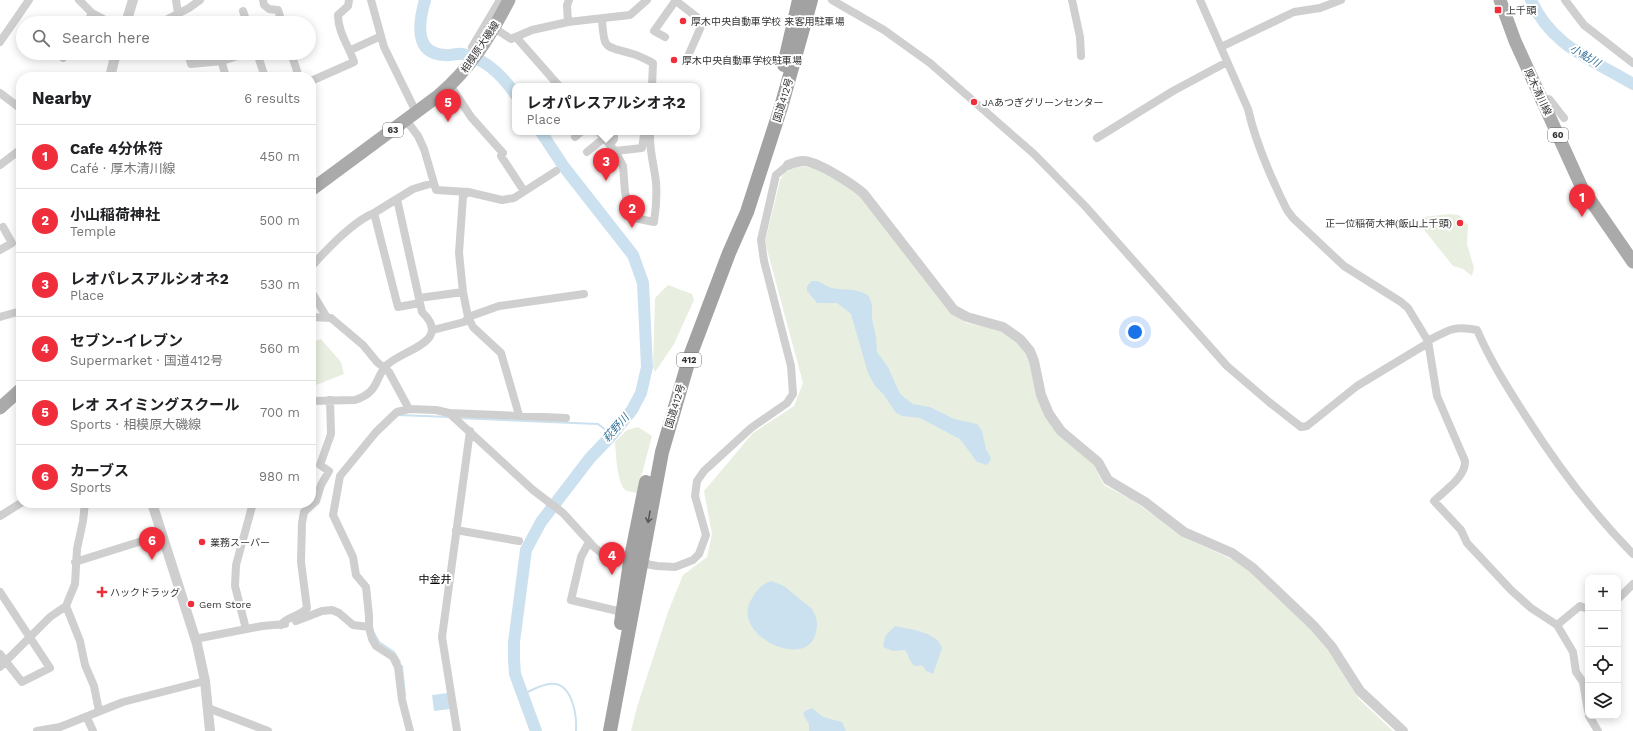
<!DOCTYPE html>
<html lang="en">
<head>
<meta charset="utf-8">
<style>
  body { margin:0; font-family:"Work Sans","Noto Sans JP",sans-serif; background:#f6f6f6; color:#202124 }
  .controls { position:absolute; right:12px; bottom:12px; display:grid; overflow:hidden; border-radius:8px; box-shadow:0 2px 10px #0003 }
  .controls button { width:36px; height:36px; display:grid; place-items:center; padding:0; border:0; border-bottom:1px solid #e0e0e0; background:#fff; color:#202124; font:20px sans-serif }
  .you { position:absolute; left:1135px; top:332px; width:14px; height:14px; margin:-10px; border:3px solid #fff; border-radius:50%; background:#1a73e8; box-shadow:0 0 0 6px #1a73e833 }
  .badge { display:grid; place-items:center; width:26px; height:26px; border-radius:50%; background:#f02d3b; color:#fff; font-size:13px; font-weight:700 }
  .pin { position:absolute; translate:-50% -33px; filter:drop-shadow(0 1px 2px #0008) }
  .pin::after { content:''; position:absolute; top:21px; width:14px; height:12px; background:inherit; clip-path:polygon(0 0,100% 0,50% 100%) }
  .popup { position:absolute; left:512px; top:83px; width:188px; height:52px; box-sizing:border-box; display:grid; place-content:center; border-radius:8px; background:#fff; filter:drop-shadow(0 1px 3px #0005); font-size:13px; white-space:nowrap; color:#757577 }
  .popup b { font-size:15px; color:#202124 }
  .popup::after { content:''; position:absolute; left:50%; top:100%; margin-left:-8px; border:8px solid transparent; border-top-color:#fff }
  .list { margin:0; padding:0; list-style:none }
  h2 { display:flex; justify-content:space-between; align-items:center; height:52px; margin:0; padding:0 16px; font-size:17px }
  h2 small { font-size:13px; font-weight:400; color:#757577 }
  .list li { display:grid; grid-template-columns:26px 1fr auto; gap:12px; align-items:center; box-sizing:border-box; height:64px; padding:0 16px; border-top:1px solid #e0e0e0 }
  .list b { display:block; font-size:15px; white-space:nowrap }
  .list p { margin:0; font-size:13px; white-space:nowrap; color:#757577 }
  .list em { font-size:13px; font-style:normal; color:#757577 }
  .icon { flex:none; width:22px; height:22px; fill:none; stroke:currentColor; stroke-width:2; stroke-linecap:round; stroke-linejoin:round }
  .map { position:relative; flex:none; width:1633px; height:731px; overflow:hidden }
  .search { position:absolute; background:#fff; box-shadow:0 2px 10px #0003; left:16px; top:16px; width:300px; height:44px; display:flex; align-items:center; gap:10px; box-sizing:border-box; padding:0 14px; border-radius:22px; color:#757577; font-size:15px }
  .panel { position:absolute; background:#fff; box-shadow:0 2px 10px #0003; left:16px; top:72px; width:300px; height:436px; border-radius:16px }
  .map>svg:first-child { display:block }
  .green { fill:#e8efe0 }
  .water { fill:#cbe1ef }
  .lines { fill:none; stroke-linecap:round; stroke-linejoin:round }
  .stream { stroke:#cbe1ef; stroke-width:2 }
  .river { stroke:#cbe1ef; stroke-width:12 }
  .minor { stroke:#cfcfcf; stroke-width:8 }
  .tertiary { stroke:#cfcfcf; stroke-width:10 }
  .primary { stroke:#aaa; stroke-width:13 }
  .trunk { stroke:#a2a2a2; stroke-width:14 }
  .oneway { stroke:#595959 }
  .poi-dot { fill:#f02d3b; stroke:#fff; stroke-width:1.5 }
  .labels { text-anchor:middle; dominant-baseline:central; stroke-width:4; stroke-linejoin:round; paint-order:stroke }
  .shield { fill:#fff; stroke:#707070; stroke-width:1 }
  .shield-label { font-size:9px; font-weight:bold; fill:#323232 }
  .poi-label { font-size:10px; fill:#323232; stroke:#fff; text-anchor:start }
  .street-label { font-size:10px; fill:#323232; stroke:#fff }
  .water-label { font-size:11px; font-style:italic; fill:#39759b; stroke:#fff }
  .neighbourhood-label { font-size:11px; fill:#000; stroke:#fff }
</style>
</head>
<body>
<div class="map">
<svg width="1633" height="731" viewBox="0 0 1633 731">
  <rect width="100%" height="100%" fill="#fff"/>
  <!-- green -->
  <path class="green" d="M799,166L813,168L847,186L866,202L950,312L966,323L997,329L1015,340L1028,356L1038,400L1094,465L1104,485L1132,500L1190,540L1242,564L1314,632L1338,663L1359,699L1393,731H631L637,707L668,612L683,575L707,557L712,534L704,491L753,433L794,406L803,383L765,242L780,180L785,172Z
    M1449,214L1459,215L1468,225L1467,244L1474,268L1472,276L1463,269L1453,266L1421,226L1424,217Z
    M668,285L692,294L694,300L674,344L655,372L653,367L655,298Z
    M321,339L341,362L344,374L311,387V343Z
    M638,427L652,436L637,493C634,492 630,492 627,491C617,487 616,453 615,442L627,430Z"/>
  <!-- water -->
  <path class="water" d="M812,281C821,280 824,286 832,288C846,291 855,287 869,296L872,305V319L876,337L877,352L888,367L900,394L913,404L930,407L954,419L977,424L982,431L986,449L991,458L989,463L986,465L977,462L960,439L954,436L920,418L902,416L896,413L884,395L875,386L868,373L851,314L837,303H817L807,291V286Z
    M771,581L784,586L812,609C817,617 818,623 816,632C809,671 733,637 750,602C755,592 761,584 771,581Z
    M895,626C909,629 938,632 942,648L933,674L926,671L923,666C921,665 919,666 916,666C910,665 909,655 905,650L893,651L883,647L885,636Z
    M448,693L450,709L434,711L432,695Z
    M812,708L823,717L842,722L846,731H809V724L803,714L805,711Z"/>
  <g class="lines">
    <!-- stream -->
    <path class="stream" d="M398,415L450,417
      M458,418L598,424L612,435
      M374,633L379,642L394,652L400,662
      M402,666L405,695
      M523,694C531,691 540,685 549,684C572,680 577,715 576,731"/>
    <!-- river -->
    <path class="river" d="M425,0C419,21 413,54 445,55C450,56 457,53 463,54C486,59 502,75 515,94
      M1531,0C1552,47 1592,59 1633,84
      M536,731L515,674L514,660V642L526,550L541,522L590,458L612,435L632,410L641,393L647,367L643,283L633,255L564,167L541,132"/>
    <!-- minor -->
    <path class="minor" d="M79,0L92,13L111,23
      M176,0L178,14
      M263,0L264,5L269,9L278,10L282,23
      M371,0L384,47L416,112
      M675,0L703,22L685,63
      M832,0L884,30L930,63L1034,154L1085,206L1227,366L1269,402L1301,427L1307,426L1357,386L1428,343
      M1072,0L1080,37L1081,56
      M1200,0L1248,109C1256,144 1271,178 1287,210L1293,218L1344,266L1401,302L1408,308L1428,341L1437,396L1465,461C1466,477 1444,491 1434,501L1461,530L1467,543L1511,590L1531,608L1557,625L1573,652L1576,672L1583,682L1588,711
      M1565,0L1584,25L1633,63
      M243,11L247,23
      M602,19C604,52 605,45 633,54C640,56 647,60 653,63L652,86
      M568,22L567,5L569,0
      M87,23L92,13
      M160,23L189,8L200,0
      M494,28L511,39L532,30L568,22L630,15L647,0
      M516,37L559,86
      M665,37L654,31L676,0
      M0,42L29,0
      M472,47L500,0
      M1221,47L1294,12L1320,8L1341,0
      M351,50L381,36
      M106,53L115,57
      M219,53L226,77
      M257,53L265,77
      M291,53L299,77
      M189,57L191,64L222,61L247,53
      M63,58L67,53
      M311,81L354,62C349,46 338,33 338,15L348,6L349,0
      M450,85L471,117L503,153L501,156L524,191
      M0,93L21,109
      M1542,99H1549L1564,118
      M406,120L418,136L424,149L436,190L468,192L502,200L514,198L556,171
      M599,132L615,151L623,166L625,192L630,217L654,222C656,209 657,195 656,182C654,165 649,149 650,132
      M575,137L581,132
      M1097,138L1173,91L1227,62
      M610,145L614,139V132
      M615,151L642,148L644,135
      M587,152L604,138
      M0,165L21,149
      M468,192L463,196L459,253L463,292L468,317L473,327L501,353L519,415
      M0,250L12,243L3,227
      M311,267C327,249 352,222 374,213
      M311,291L326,316
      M419,298L463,292
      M420,303L398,307L374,213L413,189L433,183
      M0,317L21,311
      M311,317L331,318L363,345L377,362L389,372L409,409L436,410L449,413L533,490L563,513L594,547L605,556L657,566L675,567L693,560L699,554L706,535L695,496L697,481L704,471L751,428L787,403L793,394L791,366L764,261L761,240L776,175L788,165
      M433,330L464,322L471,316L499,306L584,294
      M1428,341C1448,330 1454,325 1477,330C1490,360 1507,387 1525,415C1556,464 1592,512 1633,554
      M311,401L355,400C380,392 374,378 387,365C404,349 453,342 422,312L397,199
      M409,409L397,412L376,432L340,476L333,515L353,557L356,575L366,587L369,616V627L372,639L376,646L393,657L398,667L402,700L410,731
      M449,413L566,418
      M0,516L21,503
      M456,530L519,541
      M589,542L581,557L571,600L622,612
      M75,562L161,535
      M0,592L50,668L22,682L0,654
      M1618,599L1633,584
      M66,606L80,641L85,665L94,686L99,711
      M296,621L322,611L332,610L339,613L353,625L369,627
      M281,625C287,616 300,617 307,608L301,562L302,523L304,512L316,501L321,485L329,471L320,465L331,434L330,400
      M1557,625L1580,606L1588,609
      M246,629L235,586L236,565L253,503
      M195,639L262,626L285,624
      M0,667L50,617L66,606L75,584L77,549L83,521L85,503
      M208,708L268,731
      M1589,716L1598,731
      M87,718L93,731
      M37,731L60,727L123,702L205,681
      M457,731L442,637L470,431"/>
    <!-- tertiary -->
    <path class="tertiary" d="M126,23L133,0
      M110,77L116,53
      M788,165C793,163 798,161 803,161C817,161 853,184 864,194L954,310L967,317L1003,327L1020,339L1030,351L1034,361L1041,395L1049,414L1061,431L1098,462L1108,480L1145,502L1184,532L1232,553L1253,568L1313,625L1332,647L1360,691L1403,731
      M152,503L197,644L205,681L210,731"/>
    <!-- primary -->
    <path class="primary" d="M1500,0L1515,41L1582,188L1633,262
      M311,190L438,96C471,68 489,38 509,0
      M0,408L21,389"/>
    <!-- trunk -->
    <path class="trunk" d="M784,65L799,0
      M621,623L630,562L646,482
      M610,731L662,452L690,356L729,253L747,212L781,107L811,0"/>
  </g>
  <!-- one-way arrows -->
  <defs><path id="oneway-shaft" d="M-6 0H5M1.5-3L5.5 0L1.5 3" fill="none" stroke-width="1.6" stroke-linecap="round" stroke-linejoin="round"/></defs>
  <use class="oneway" href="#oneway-shaft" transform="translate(649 517) rotate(100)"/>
  <!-- markers -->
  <g class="poi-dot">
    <rect x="1494" y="6" width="8" height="8" rx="2"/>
    <circle cx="683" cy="21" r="4"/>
    <circle cx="674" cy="60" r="4"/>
    <circle cx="974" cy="102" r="4"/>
    <circle cx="1460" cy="223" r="4"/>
    <circle cx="202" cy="542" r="4"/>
    <path d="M100 586h4v4h4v4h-4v4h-4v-4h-4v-4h4z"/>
    <circle cx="191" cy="604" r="4"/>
  </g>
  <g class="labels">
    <!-- shield labels -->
    <g class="shield">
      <rect x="383" y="123" width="20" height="14" rx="3"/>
      <rect x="1548" y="128" width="20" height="14" rx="3"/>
      <rect x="677" y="353" width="24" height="14" rx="3"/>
    </g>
    <g class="shield-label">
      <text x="393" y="130">63</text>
      <text x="1558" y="135">60</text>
      <text x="689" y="360">412</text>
    </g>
    <!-- poi labels -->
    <g class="poi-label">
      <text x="1506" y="10">上千頭</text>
      <text x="691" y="21">厚木中央自動車学校 来客用駐車場</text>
      <text x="682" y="60">厚木中央自動車学校駐車場</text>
      <text x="982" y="102">JAあつぎグリーンセンター</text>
      <text x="1452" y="223" text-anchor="end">正一位稲荷大神(飯山上千頭)</text>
      <text x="210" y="542">業務スーパー</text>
      <text x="110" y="592">ハックドラッグ</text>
      <text x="199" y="604">Gem Store</text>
    </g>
    <!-- street labels -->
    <g class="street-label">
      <text transform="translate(480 47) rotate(-56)">相模原大磯線</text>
      <text transform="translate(1538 92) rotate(65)">厚木清川線</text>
      <text transform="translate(783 100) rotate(-73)">国道412号</text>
      <text transform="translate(675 406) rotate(-73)">国道412号</text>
    </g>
    <!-- water labels -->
    <g class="water-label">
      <text transform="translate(1585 56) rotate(31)">小鮎川</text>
      <text transform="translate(616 428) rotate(-49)">萩野川</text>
    </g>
    <!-- neighbourhood labels -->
    <g class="neighbourhood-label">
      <text x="435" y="579">中金井</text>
    </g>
  </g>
</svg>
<div class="controls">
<button>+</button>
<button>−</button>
<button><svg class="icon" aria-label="locate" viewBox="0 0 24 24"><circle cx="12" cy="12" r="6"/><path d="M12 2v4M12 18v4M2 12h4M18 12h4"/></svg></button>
<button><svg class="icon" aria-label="layers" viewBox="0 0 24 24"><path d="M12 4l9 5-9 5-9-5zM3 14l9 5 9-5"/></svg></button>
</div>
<div class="you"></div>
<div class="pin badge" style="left:1582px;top:217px">1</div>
<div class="pin badge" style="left:632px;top:228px">2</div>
<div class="pin badge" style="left:606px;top:181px">3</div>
<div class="popup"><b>レオパレスアルシオネ2</b>Place</div>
<div class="pin badge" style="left:612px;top:575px">4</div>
<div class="pin badge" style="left:448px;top:122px">5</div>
<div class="pin badge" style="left:152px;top:560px">6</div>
<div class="search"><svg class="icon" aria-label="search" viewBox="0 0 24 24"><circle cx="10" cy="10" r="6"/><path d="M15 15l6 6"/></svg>Search here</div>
<section class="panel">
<h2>Nearby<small>6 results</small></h2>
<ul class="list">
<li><span class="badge">1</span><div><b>Cafe 4分休符</b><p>Café · 厚木清川線</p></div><em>450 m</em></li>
<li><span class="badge">2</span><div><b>小山稲荷神社</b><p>Temple</p></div><em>500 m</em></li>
<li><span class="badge">3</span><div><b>レオパレスアルシオネ2</b><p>Place</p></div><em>530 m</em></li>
<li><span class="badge">4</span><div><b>セブン-イレブン</b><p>Supermarket · 国道412号</p></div><em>560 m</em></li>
<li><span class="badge">5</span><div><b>レオ スイミングスクール</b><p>Sports · 相模原大磯線</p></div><em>700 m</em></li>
<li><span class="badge">6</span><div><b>カーブス</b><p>Sports</p></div><em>980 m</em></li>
</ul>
</section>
</div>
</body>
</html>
